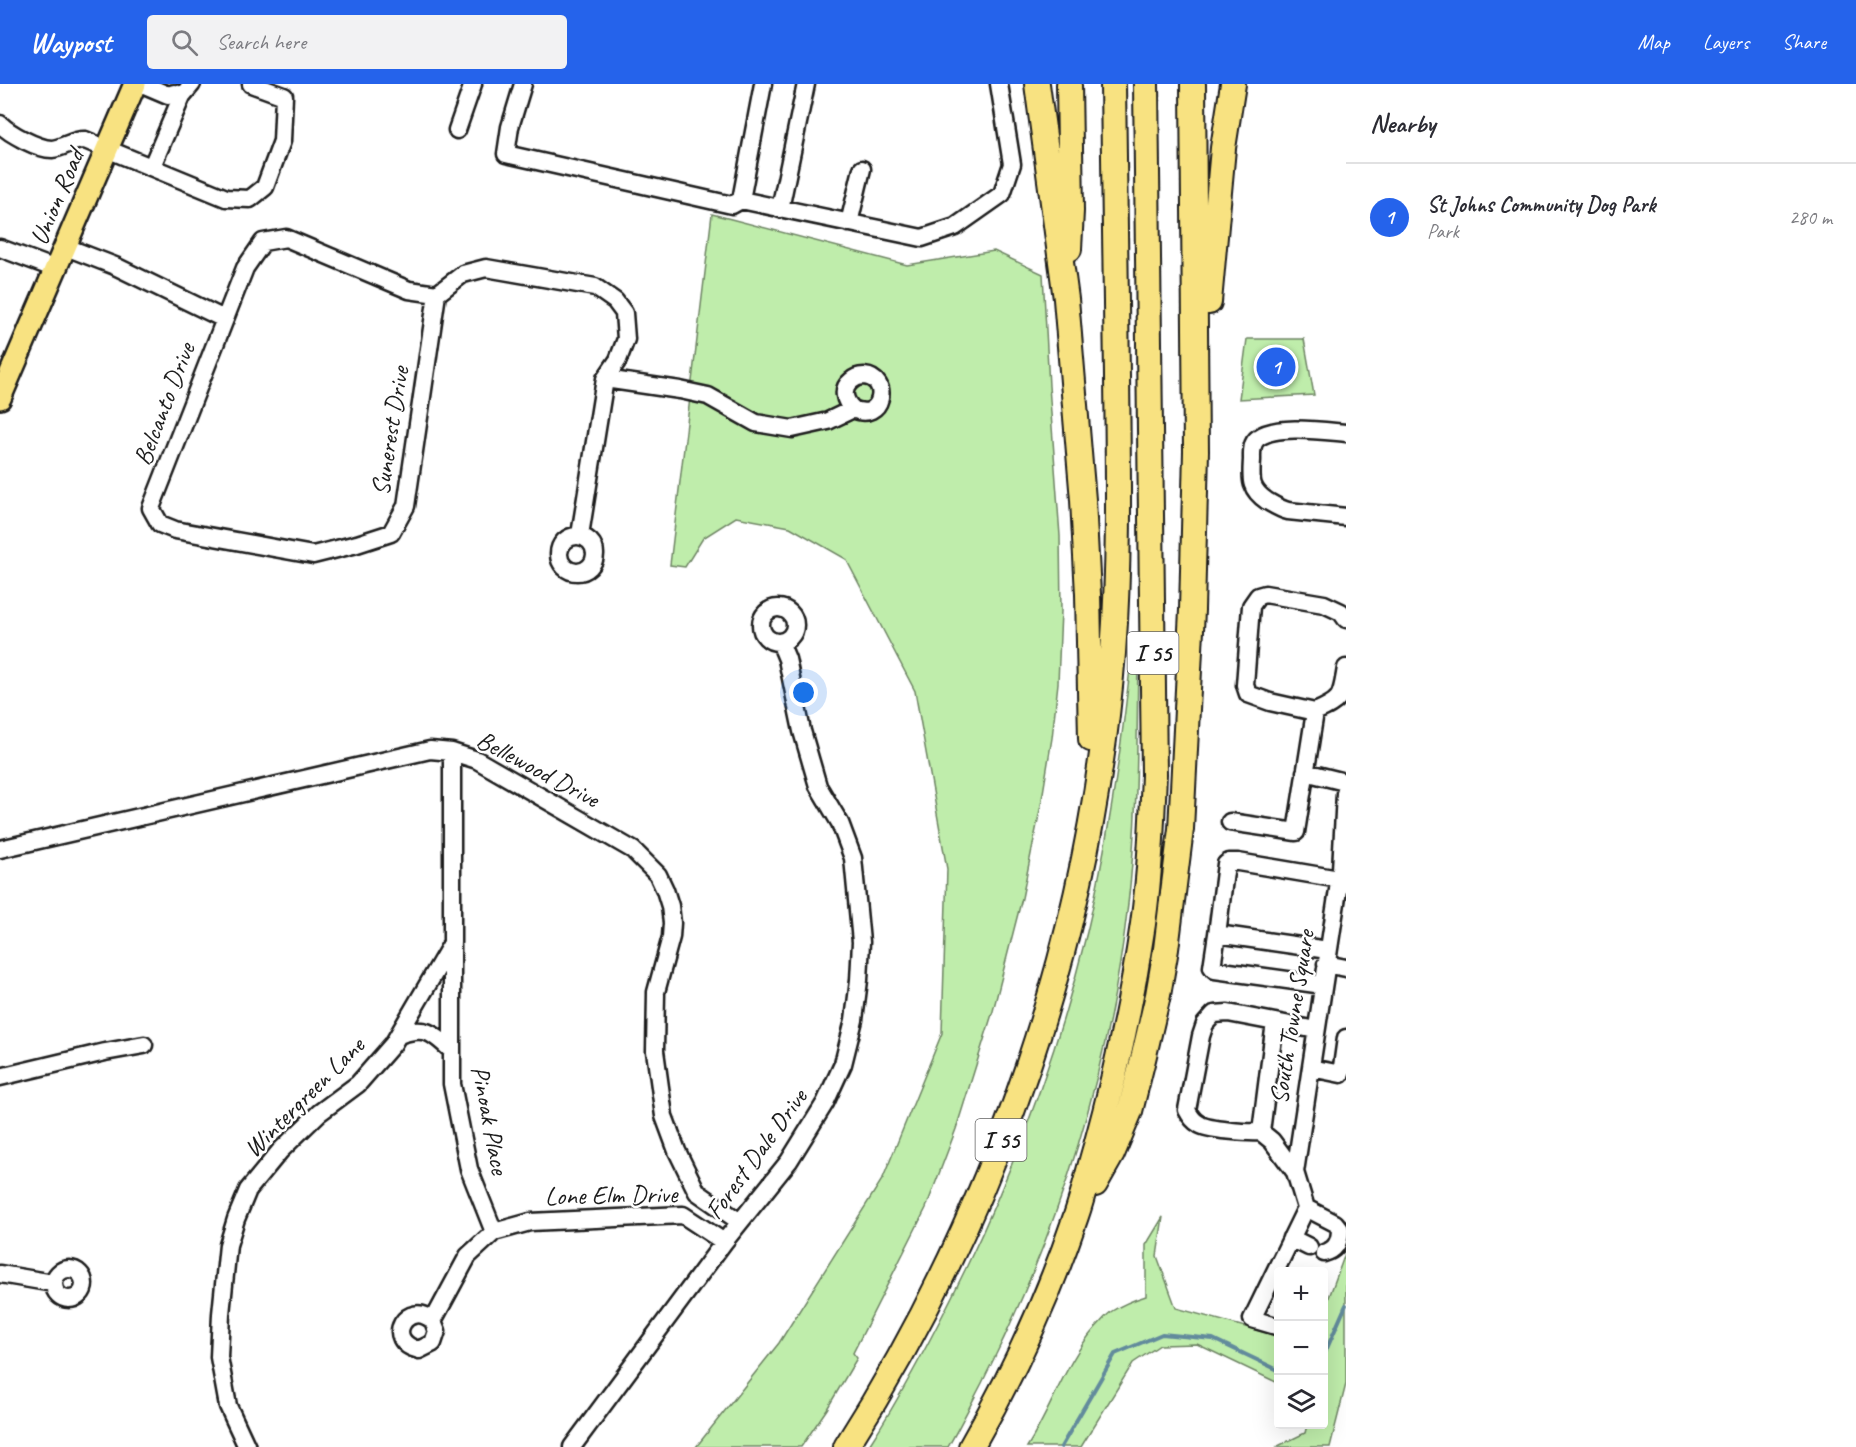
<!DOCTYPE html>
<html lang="en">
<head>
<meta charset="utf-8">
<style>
  body { margin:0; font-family:Caveat,sans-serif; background:#f2f2f3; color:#2b2b33 }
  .controls { position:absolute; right:18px; bottom:18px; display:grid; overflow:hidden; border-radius:6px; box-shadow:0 6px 24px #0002 }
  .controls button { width:54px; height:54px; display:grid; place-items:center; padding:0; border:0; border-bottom:2px solid #e1e1e2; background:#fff; color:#2b2b33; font:30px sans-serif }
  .you { position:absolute; left:804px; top:609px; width:21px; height:21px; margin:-15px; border:4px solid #fff; border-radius:50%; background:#1a73e8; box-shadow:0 0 0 9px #1a73e833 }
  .badge { display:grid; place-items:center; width:39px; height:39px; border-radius:50%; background:#2563eb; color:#fff; font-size:20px; font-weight:700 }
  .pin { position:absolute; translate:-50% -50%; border:3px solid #fff; box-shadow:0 2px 6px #0006 }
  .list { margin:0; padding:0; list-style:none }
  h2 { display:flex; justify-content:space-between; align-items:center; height:78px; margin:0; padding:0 24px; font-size:26px }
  h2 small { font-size:20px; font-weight:400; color:#7c7c81 }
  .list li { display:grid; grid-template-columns:39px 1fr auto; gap:18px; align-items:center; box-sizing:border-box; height:108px; padding:0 24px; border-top:2px solid #e1e1e2 }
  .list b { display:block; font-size:22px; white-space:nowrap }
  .list p { margin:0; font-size:20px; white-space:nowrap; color:#7c7c81 }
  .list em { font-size:20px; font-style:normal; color:#7c7c81 }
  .icon { flex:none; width:33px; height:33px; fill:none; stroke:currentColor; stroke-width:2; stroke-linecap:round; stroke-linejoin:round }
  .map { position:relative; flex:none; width:1346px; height:1363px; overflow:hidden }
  header { display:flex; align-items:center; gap:36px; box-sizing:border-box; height:84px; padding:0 30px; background:#2563eb; color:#fff }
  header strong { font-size:28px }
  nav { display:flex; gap:33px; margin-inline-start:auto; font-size:21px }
  .search { width:420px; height:54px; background:#f2f2f3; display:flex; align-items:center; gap:15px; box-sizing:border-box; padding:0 21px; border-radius:6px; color:#7c7c81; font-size:22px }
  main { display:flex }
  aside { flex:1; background:#fff }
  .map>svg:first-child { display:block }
  .green { fill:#bfedab; stroke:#6e8464; stroke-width:1.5 }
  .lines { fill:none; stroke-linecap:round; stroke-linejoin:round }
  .stream { stroke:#628b9c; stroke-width:4 }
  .minor-casing { stroke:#1c1c1c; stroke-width:21 }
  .major-casing { stroke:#1c1c1c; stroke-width:26 }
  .highway-casing { stroke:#1c1c1c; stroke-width:28 }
  .minor { stroke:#fff; stroke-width:16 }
  .major { stroke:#f8e281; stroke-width:21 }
  .highway { stroke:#f8e281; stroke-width:24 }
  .labels { text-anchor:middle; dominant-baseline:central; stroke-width:5; stroke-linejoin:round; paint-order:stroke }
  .shield { fill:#fff; stroke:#606060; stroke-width:1.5 }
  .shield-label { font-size:24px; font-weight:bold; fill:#1c1c1c }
  .street-label { font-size:26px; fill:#1c1c1c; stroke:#fff }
</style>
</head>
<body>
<header>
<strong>Waypost</strong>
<div class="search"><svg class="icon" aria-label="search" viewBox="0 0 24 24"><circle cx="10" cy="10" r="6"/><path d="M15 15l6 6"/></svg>Search here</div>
<nav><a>Map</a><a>Layers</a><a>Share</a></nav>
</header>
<main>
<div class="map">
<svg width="1346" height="1363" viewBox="0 0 1346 1363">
  <rect width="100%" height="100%" fill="#fff"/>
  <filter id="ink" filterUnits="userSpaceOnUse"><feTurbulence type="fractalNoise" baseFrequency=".0167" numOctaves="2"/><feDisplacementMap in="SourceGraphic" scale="12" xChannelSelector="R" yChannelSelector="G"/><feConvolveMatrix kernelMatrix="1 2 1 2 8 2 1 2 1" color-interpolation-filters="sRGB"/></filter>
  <g filter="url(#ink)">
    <!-- green -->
    <path class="green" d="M712,130L907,181L994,167L1043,190L1049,302L1060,452L1061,527L1058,599L1052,654L1041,721L1022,814L993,927L956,1045L926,1124L853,1269L857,1274L827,1325L801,1363H696L779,1259L883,1094L942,949L947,785L915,607L846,475L790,443L736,433L703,454L685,483L670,481Z
      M1247,255H1304L1314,311L1239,315Z
      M1132,566H1138C1137,651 1138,736 1128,820C1109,987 1058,1149 982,1299C971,1320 960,1342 948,1363H868C905,1306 936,1246 966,1184C1017,1077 1059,964 1087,848C1109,755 1122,661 1132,566Z
      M1163,1133L1157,1172L1176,1224L1278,1252V1299L1197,1260L1160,1261L1133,1279L1081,1363H1027C1052,1324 1065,1278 1096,1243C1101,1238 1106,1231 1112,1227C1123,1220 1133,1216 1146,1212V1161Z
      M1346,1167V1300L1330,1363H1276L1305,1349L1307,1341L1324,1340V1227Z"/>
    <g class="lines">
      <!-- stream -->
      <path class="stream" d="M1324,1271L1346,1221
        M1061,1363L1115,1270L1162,1250L1213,1255L1278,1286"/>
      <defs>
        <path id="minor" d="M142,0L168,11L174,9L182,12
          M523,0L510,43L506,70L732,121L741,116L763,0
          M0,40C10,50 38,65 52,65C64,64 73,55 85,56L226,114L250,115L265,103L282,57L284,12L251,0
          M457,46L473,0
          M152,82L182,12L192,0
          M741,116L922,154L955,143L1002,110L1012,80L999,0
          M780,125L806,0
          M849,139L862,85
          M66,163L115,182L224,235
          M0,164L56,185
          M437,210L406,422L391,449L357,460L313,471L175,446L160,440L151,424L245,184L263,158L286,154L409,206L437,210L463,190L486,184L595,203L615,217L624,229L626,255L618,276L605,295L580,451
          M605,295L680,306L708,312L756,339L792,345L828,337L853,325C883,339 891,294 864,292C859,292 855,293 851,297C841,305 844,317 853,325
          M1346,349C1324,347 1276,340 1258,354C1251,359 1252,368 1252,376C1251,395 1249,405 1267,417C1274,421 1280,425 1288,427L1346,433
          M559 470a18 18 0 1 1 36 0a18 18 0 1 1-36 0Z
          M761 541a17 17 0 1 1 34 0a17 17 0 1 1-34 0Z
          M1315,628L1270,618L1248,610L1245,601L1251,522L1258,512L1265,510L1324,520L1341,528L1346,535
          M1305,688L1341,697
          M1230,738L1296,748L1315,628C1343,616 1341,613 1346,584
          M0,765L430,666L452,668L477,676L633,766L658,791L665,806L670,822L672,839L671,853L656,908L655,967L664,1032L677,1067L697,1108L740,1138
          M1217,850L1212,883L1215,886L1323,901
          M452,861V1000L469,1085L494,1148
          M1328,866L1217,850L1226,780L1229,778H1238L1339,795
          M1326,880L1346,884
          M399,951C425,941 433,949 452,967
          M1311,984L1341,990L1346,954
          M0,993L105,968L144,961
          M1261,1048C1250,1049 1207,1046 1199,1040C1193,1037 1190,1032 1187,1026L1201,952L1205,940L1214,930L1228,929L1275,938
          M1295,1088L1341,786L1345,709
          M1306,1124L1335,1139L1340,1145C1340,1157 1336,1166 1324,1169
          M1291,1154L1309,1163
          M54 1200a15 15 0 1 1 30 0a15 15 0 1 1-30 0Z
          M0,1190L53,1199
          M433,1237C408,1214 381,1257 419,1266L433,1259L437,1247L433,1237L468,1172L494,1148L530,1138L683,1131L724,1158
          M1276,1242L1252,1235L1306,1124L1295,1088L1272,1057L1261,1048L1275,938L1316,946
          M247,1363L228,1322L219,1273L221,1230L228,1161L236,1135L248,1106L280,1067L319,1029L358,1000L393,960L452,859V668
          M572,1363L724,1158L789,1077L825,1019L843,980L854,936L859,896L861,858L853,774L840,739L818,702L802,647L787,575L780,558"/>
        <path id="major" d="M0,314L135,0"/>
        <path id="highway" d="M1037,0L1066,215L1083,416L1088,510L1091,655
          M1069,165L1071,127L1069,0
          M1209,218L1223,64L1233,0
          M1095,1100L1112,1070L1130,1027L1144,971L1158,911L1166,865L1181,745L1192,526L1196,367L1193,0
          M846,1363C997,1127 1091,849 1113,569C1120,476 1118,384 1117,292C1116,194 1114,97 1113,0
          M971,1363C1013,1290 1049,1212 1076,1132C1084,1109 1089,1085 1096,1062C1116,989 1132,915 1143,840C1150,790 1152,740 1154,690L1146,0"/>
      </defs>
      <!-- minor casing -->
      <use href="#minor" class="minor-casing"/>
      <!-- major casing -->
      <use href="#major" class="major-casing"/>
      <!-- highway casing -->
      <use href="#highway" class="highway-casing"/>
      <!-- minor -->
      <use href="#minor" class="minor"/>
      <!-- major -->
      <use href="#major" class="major"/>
      <!-- highway -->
      <use href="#highway" class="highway"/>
    </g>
  </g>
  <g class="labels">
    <!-- shield labels -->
    <g class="shield">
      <rect x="1127.5" y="548" width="51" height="42" rx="4.5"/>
      <rect x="975.5" y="1035" width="51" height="42" rx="4.5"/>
    </g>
    <g class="shield-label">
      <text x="1153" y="569">I 55</text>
      <text x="1001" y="1056">I 55</text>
    </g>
    <!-- street labels -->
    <g class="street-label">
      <text transform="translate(57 113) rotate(-67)">Union Road</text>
      <text transform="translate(164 320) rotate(-69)">Belcanto Drive</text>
      <text transform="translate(390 347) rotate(-81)">Sunerest Drive</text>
      <text transform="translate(538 685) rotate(28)">Bellewood Drive</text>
      <text transform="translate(1292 933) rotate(-81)">South Towne Square</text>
      <text transform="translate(304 1013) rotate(-45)">Wintergreen Lane</text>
      <text transform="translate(490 1036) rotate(79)">Pinoak Place</text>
      <text transform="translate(756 1070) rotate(-54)">Forest Dale Drive</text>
      <text transform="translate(611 1111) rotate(-1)">Lone Elm Drive</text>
    </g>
  </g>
</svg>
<div class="controls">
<button>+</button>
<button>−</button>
<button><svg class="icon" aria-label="layers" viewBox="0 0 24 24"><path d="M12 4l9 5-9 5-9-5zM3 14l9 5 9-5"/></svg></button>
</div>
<div class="you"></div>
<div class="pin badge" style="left:1276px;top:283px">1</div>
</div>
<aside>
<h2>Nearby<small></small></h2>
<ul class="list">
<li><span class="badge">1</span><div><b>St Johns Community Dog Park</b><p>Park</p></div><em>280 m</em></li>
</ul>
</aside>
</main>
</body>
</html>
